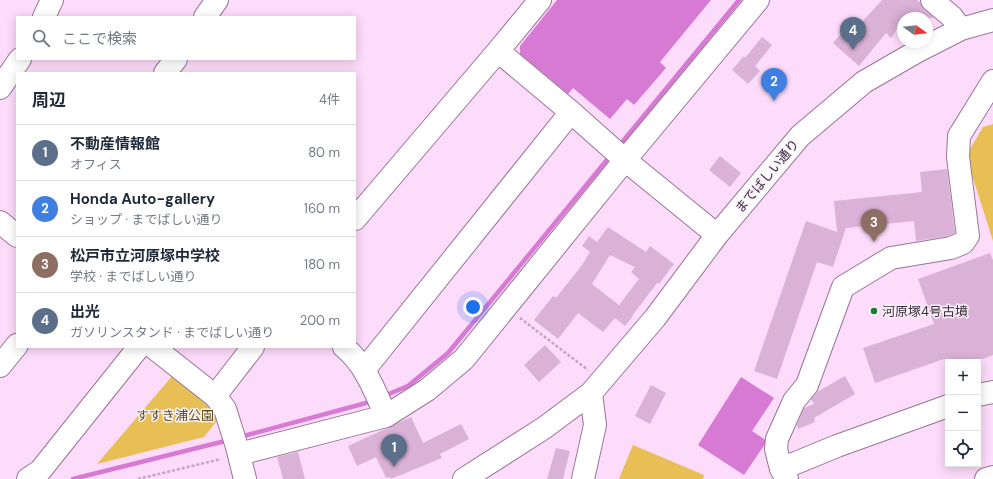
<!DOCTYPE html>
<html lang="ja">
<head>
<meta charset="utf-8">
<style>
  body { margin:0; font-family:"DM Sans","Noto Sans JP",sans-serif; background:#f2f2f3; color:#1f2937 }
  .controls { position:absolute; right:12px; bottom:12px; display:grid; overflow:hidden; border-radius:0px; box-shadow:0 2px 10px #0003 }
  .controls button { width:36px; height:36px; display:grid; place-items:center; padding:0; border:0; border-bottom:1px solid #e0e1e3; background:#fff; color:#1f2937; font:20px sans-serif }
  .compass { position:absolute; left:897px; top:12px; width:36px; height:36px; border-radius:50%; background:#fff; box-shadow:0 2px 10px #0003; rotate:105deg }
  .you { position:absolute; left:473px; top:307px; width:14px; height:14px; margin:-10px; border:3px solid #fff; border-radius:50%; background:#1a73e8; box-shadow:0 0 0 6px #1a73e833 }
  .badge { display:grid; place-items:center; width:26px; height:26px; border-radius:50%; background:#0b8043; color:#fff; font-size:13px; font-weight:700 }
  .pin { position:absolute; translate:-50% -33px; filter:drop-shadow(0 1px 2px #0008) }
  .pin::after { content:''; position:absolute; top:21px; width:14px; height:12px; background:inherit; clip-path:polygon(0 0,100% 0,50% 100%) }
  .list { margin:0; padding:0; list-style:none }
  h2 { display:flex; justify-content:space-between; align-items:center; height:52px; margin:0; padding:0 16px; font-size:17px }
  h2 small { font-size:13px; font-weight:400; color:#747a83 }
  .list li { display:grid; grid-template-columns:26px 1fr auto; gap:12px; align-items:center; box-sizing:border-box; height:56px; padding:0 16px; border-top:1px solid #e0e1e3 }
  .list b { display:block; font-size:15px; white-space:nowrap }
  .list p { margin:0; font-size:13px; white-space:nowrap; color:#747a83 }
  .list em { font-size:13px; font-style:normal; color:#747a83 }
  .icon { flex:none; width:22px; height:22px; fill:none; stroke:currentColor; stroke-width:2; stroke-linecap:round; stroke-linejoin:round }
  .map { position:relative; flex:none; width:993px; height:479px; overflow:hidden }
  .search { position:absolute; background:#fff; box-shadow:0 2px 10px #0003; left:16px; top:16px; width:340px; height:44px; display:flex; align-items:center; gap:10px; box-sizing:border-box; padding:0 14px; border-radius:0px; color:#747a83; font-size:15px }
  .panel { position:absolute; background:#fff; box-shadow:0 2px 10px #0003; left:16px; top:72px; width:340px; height:276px; border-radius:0px }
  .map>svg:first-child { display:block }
  .green { fill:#e7bf55 }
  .water { fill:#d77ad4 }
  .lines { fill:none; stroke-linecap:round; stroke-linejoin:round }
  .stream { stroke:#d77ad4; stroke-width:4.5 }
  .building { fill:#dab2d7; fill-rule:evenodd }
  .minor-casing { stroke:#997497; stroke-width:24 }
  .path { stroke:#c2a6c0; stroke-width:2.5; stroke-dasharray:3 2; stroke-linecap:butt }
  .minor { stroke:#fff; stroke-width:22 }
  .poi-dot { fill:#118036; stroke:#faf2fa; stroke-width:1.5 }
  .labels { text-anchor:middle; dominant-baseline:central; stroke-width:3; stroke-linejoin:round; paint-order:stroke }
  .street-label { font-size:13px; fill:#3e2e3d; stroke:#faf2fa }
  .poi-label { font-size:13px; fill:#3e2e3d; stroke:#faf2fa; text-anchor:start }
  .park-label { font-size:13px; fill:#5f4b13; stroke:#faf2fa }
</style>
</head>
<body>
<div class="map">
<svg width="993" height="479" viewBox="0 0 993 479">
  <rect width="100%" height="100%" fill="#fddbfa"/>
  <!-- green -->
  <path class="green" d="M993,124V241L966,156L983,127Z
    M173,375L220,417L204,437L97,464Z
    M633,445L704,475L703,479H619Z"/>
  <!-- water -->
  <path class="water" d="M557,0H711L660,62L666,68L634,105L627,99L610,119L573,88L568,94L520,54V46Z
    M741,377L774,398L752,431L767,441L744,475L698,445Z"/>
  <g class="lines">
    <!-- stream -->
    <path class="stream" d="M619,146L739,0
      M384,396L408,386L448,353L611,155
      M240,437L366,403L373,400
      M73,479L229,440"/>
  </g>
  <!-- building -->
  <path class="building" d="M882,0H917L920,2L924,10L934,18H903V20L891,38L886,33L859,66L833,43L845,29L851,34Z
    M762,37L772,45L755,66L760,71L748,84L732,70L744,56L745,58Z
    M720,156L741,173L730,187L709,170Z
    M947,169L955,233L948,236L916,241L914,221L846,228L833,267L817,262L777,379L754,371L806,221L837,232L834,201L922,192L920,172Z
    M608,227L646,252L650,246L674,264L659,284L657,283L632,316H633L625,326L615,318L603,332L578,313L558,339L534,320L553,296L556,298L582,265L590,252L582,246L589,236L597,242ZM610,255L635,267L631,272L639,279L619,305L592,284Z
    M990,253L993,260V355L975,362H945L944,359L875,383L863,348L934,324L918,279Z
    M545,345L561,362L539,382L524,365Z
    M845,376L855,394L814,418L815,422L798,429L797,425L804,408L814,404L811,399L817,392Z
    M651,385L666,393L650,424L635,416Z
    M411,417L423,443L461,424L469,439L440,454L442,458L391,479L390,477L386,478L376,457L357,466L348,446Z
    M556,448L570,451L563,479H547Z
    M298,452L305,479H283L277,457Z"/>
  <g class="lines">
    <defs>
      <path id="minor" d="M932,0L952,17L961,29
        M44,17L52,0
        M205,17L217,0
        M498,51L571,112L625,160L717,235
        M165,73L176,59
        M0,88L20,59
        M355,219L498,51L540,0
        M0,222L17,236
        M153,347L215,396L225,409L237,447L245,479
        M344,347C365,364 375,391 386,416
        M0,366L17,345
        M364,370L571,112
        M978,395L993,392
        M215,396L253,347
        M239,454L386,416L427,390L464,359L625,160L758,0
        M781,469L776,449L777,439L794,401L807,385L843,287L891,258L951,248L963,243L968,236L958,157L959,136L993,81
        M28,479L40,471L139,347
        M464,479L544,428L591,393L655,318L717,235L800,136L864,82L916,52L961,29L993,20
        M583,479L595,425L591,393
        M787,479L781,469L837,446L948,406
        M986,479L993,477"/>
    </defs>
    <!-- minor casing -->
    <use href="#minor" class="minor-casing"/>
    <!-- path -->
    <path class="path" d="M520,318L588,370
      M138,479L221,459"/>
    <!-- minor -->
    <use href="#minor" class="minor"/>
  </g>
  <!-- markers -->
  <circle class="poi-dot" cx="874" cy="311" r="4"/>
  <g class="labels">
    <!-- street labels -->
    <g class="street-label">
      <text transform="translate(767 176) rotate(-50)">までばしい通り</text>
    </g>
    <!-- poi labels -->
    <g class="poi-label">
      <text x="882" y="311">河原塚4号古墳</text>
    </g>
    <!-- park labels -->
    <g class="park-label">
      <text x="175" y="415">すすき浦公園</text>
    </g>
  </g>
</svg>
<div class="controls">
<button>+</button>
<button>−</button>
<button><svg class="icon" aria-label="locate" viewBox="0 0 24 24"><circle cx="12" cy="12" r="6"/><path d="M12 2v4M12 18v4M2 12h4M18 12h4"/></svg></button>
</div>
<svg class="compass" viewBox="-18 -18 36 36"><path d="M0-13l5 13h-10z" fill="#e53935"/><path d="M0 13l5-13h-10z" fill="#747a83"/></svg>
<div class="you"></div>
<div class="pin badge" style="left:394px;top:467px;background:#5c6f8a">1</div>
<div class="pin badge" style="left:774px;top:101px;background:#3f7fe0">2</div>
<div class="pin badge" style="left:874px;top:242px;background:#8d6e63">3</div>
<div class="pin badge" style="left:853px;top:50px;background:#5c6f8a">4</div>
<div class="search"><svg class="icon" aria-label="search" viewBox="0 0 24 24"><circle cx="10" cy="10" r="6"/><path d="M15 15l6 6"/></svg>ここで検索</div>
<section class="panel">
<h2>周辺<small>4件</small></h2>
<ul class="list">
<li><span class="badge" style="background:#5c6f8a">1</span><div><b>不動産情報館</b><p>オフィス</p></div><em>80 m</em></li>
<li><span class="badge" style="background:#3f7fe0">2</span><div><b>Honda Auto-gallery</b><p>ショップ · までばしい通り</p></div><em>160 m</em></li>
<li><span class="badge" style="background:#8d6e63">3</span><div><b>松戸市立河原塚中学校</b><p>学校 · までばしい通り</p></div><em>180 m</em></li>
<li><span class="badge" style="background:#5c6f8a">4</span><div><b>出光</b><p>ガソリンスタンド · までばしい通り</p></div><em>200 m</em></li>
</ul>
</section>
</div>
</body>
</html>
